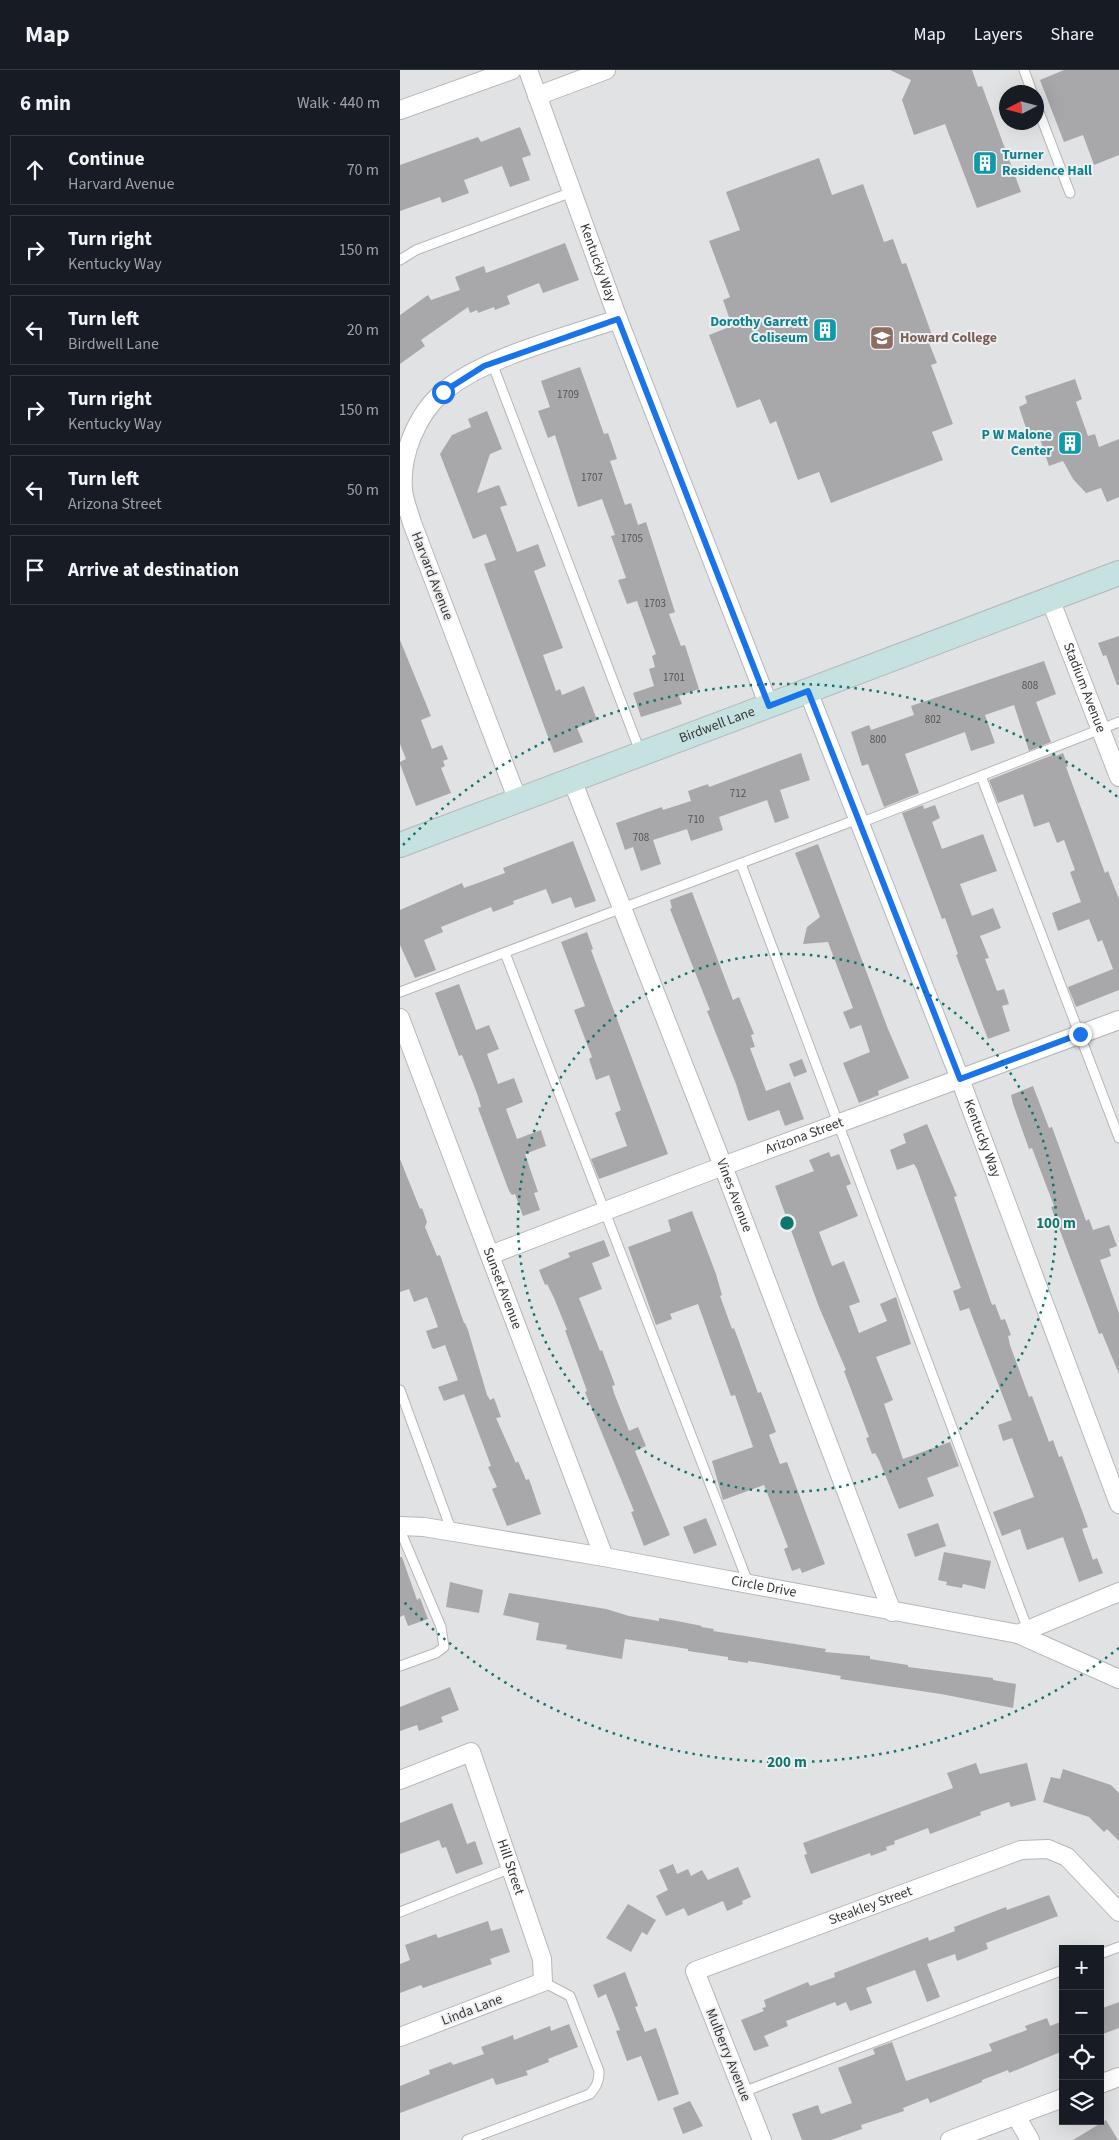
<!DOCTYPE html>
<html lang="en">
<head>
<meta charset="utf-8">
<style>
  body { margin:0; font-family:"Source Sans 3",sans-serif; background:#20242c; color:#f1f3f6 }
  .controls { position:absolute; right:15px; bottom:15px; display:grid; overflow:hidden; border-radius:0px; box-shadow:0 5px 20px #0002 }
  .controls button { width:45px; height:45px; display:grid; place-items:center; padding:0; border:0; border-bottom:1px solid #363941; background:#171b24; color:#f1f3f6; font:25px sans-serif }
  .compass { position:absolute; left:599px; top:15px; width:45px; height:45px; border-radius:50%; background:#171b24; box-shadow:0 5px 20px #0002; rotate:264deg }
  .stop { position:absolute; width:15px; height:15px; margin:-11px; border:4px solid #1a73e8; border-radius:50%; background:#fff }
  .stop.end { background:#1a73e8; border-color:#fff; box-shadow:0 1px 5px #0008 }
  .list { margin:0; padding:0; list-style:none }
  h2 { display:flex; justify-content:space-between; align-items:center; height:65px; margin:0; padding:0 20px; font-size:21px }
  h2 small { font-size:16px; font-weight:400; color:#9ea1a6 }
  .list li { display:grid; grid-template-columns:32px 1fr auto; gap:15px; align-items:center; box-sizing:border-box; height:70px; margin:0 10px 10px; padding:0 10px; border:1px solid #363941; border-radius:0px }
  .list b { display:block; font-size:19px; white-space:nowrap }
  .list p { margin:0; font-size:16px; white-space:nowrap; color:#9ea1a6 }
  .list em { font-size:16px; font-style:normal; color:#9ea1a6 }
  .icon { flex:none; width:28px; height:28px; fill:none; stroke:currentColor; stroke-width:2; stroke-linecap:round; stroke-linejoin:round }
  .map { position:relative; flex:none; width:719px; height:2070px; overflow:hidden }
  header { display:flex; align-items:center; gap:30px; box-sizing:border-box; height:70px; padding:0 25px; background:#171b24; border-bottom:1px solid #363941 }
  header strong { font-size:24px }
  nav { display:flex; gap:28px; margin-inline-start:auto; font-size:18px }
  main { display:flex }
  aside { flex:1; background:#171b24 }
  .map>svg:first-child { display:block }
  .building { fill:#a8a8ab }
  .lines { fill:none; stroke-linecap:round; stroke-linejoin:round }
  .lane-casing { stroke:#b7b7ba; stroke-width:11 }
  .street-casing { stroke:#b7b7ba; stroke-width:20 }
  .secondary-casing { stroke:#b7b7ba; stroke-width:26 }
  .lane { stroke:#fff; stroke-width:9 }
  .street { stroke:#fff; stroke-width:18 }
  .secondary { stroke:#c5e1e0; stroke-width:24 }
  .route { stroke:#1a73e8; stroke-width:6 }
  .ring { fill:none; stroke:#0f766e; stroke-width:2.5; stroke-dasharray:2.5 5 }
  .labels { text-anchor:middle; dominant-baseline:central; stroke-width:4; stroke-linejoin:round; paint-order:stroke }
  .number-label { font-size:11px; fill:#535355 }
  .culture-label { font-size:14px; font-weight:bold; fill:#0d838f; stroke:#efeff1; text-anchor:end }
  .street-label { font-size:14px; fill:#373738; stroke:#efeff1 }
  .education-label { font-size:14px; font-weight:bold; fill:#785e54; stroke:#efeff1; text-anchor:start }
  .centre { fill:#0f766e; stroke:#efeff1; stroke-width:2.5 }
  .ring-label { font-size:15px; text-anchor:middle; font-weight:bold; fill:#0f766e; stroke:#efeff1; stroke-width:4; stroke-linejoin:round; paint-order:stroke }
</style>
</head>
<body>
<header>
<strong>Map</strong>
<nav><a>Map</a><a>Layers</a><a>Share</a></nav>
</header>
<main>
<aside>
<h2>6 min<small>Walk · 440 m</small></h2>
<ul class="list">
<li><svg class="icon" aria-label="ahead" viewBox="0 0 24 24"><path d="M12 20V5M6 11l6-6 6 6"/></svg><div><b>Continue</b><p>Harvard Avenue</p></div><em>70 m</em></li>
<li><svg class="icon" aria-label="right" viewBox="0 0 24 24"><path d="M7 20v-9h11M14 6l5 5-5 5"/></svg><div><b>Turn right</b><p>Kentucky Way</p></div><em>150 m</em></li>
<li><svg class="icon" aria-label="left" viewBox="0 0 24 24"><path d="M17 20v-9H6M10 6l-5 5 5 5"/></svg><div><b>Turn left</b><p>Birdwell Lane</p></div><em>20 m</em></li>
<li><svg class="icon" aria-label="right" viewBox="0 0 24 24"><path d="M7 20v-9h11M14 6l5 5-5 5"/></svg><div><b>Turn right</b><p>Kentucky Way</p></div><em>150 m</em></li>
<li><svg class="icon" aria-label="left" viewBox="0 0 24 24"><path d="M17 20v-9H6M10 6l-5 5 5 5"/></svg><div><b>Turn left</b><p>Arizona Street</p></div><em>50 m</em></li>
<li><svg class="icon" aria-label="arrive" viewBox="0 0 24 24"><path d="M6 21V4h12l-3 4 3 4H6"/></svg><div><b>Arrive at destination</b></div></li>
</ul>
</aside>
<div class="map">
<svg width="719" height="2070" viewBox="0 0 719 2070">
  <rect width="100%" height="100%" fill="#e1e2e4"/>
  <!-- building -->
  <path class="building" d="M490,0H572L578,17L582,16L621,122L577,138L545,54L514,65L502,30L511,10Z
    M664,0H719V85L694,95L683,65L664,72L640,10Z
    M120,57L131,85L122,88L130,110L110,117L102,96L64,110L69,123L42,133L40,127L0,141V95L78,67L81,72Z
    M419,88L432,125L463,114L484,172L493,169L502,194L506,193L532,265L527,268L537,293L531,295L553,354L532,362L543,390L431,433L419,402L398,410L376,351L370,354L360,329L337,338L309,265L332,256L323,230L330,227L309,171L340,160L326,122Z
    M165,173L179,210L143,223L139,213L107,226L110,234L95,240L94,237L78,243L77,240L70,243L68,237L21,270L25,276L0,294V245L28,225L31,230L60,220L55,207L84,196L86,203Z
    M180,297L204,364L208,363L217,389L210,391L225,435L231,433L238,455L246,452L275,542L269,544L281,576L285,575L299,619L279,626L282,634L241,647L233,623L254,616L249,599L255,597L252,586L256,584L237,531L227,534L218,510L226,508L211,466L215,465L202,429L178,437L155,365L148,368L138,341L150,337L141,311Z
    M675,309L682,329L676,332L688,366L695,364L699,377L719,369V427L707,432L701,418L686,423L673,409L663,391L649,396L638,363L629,367L619,337L627,333L625,326Z
    M87,341L102,379L90,384L77,423L99,415L107,435L100,437L117,482L138,474L146,496L134,501L163,578L143,585L156,621L160,619L162,625L184,616L197,650L177,658L183,672L154,683L84,494L96,490L86,464L73,469L40,384L52,365L71,357L68,349Z
    M719,566V615H717L706,585L703,586L698,573Z
    M0,570L31,646L21,650L32,679L42,675L48,689L43,691L45,696L41,698L51,723L16,736L0,694V692L6,689L0,674Z
    M644,591L656,624L636,632L651,672L629,681L614,635L585,645L595,673L571,681L565,662L505,684L519,723L484,737L468,694L462,696L451,662L469,655L471,660L514,645L511,636Z
    M401,683L410,710L380,720L389,748L375,753L367,730L319,747L323,760L291,771L287,759L253,770L261,794L241,801L233,777L225,780L216,753L262,737L263,740L291,731L288,721L308,714L309,717Z
    M663,683L668,696L666,697L705,803L708,801L719,829V920L676,937L668,917L713,899L702,870L698,872L689,849L658,861L652,843L681,832L670,802L675,800L664,770L657,773L649,752L634,757L623,724L598,733L589,710L655,684L656,686Z
    M523,735L524,739L535,735L540,748L532,752L542,779L583,764L597,801L560,814L572,846L593,838L601,858L580,866L589,888L585,889L597,921L604,919L609,934L602,936L610,961L588,969L556,885L558,884L545,848L542,849L502,743Z
    M173,771L196,831L175,838L171,827L152,834L146,819L113,831L114,834L93,842L91,837L41,857L43,862L24,870L36,900L15,908L0,875V840L62,813L64,818L105,803L103,798Z
    M418,774L488,959L509,1008L478,1021L479,1025L459,1033L443,993L470,982L461,955L450,959L443,942L453,938L428,872L403,874L407,857L420,847L395,783Z
    M292,822L333,930L339,927L354,964L351,965L355,977L350,978L366,1021L390,1012L404,1049L385,1056L379,1040L349,1051L347,1049L336,1014L307,941L310,940L270,839L272,838L270,830Z
    M187,862L193,879L191,880L268,1084L199,1109L191,1089L227,1076L215,1043L221,1040L209,1005L196,1010L189,989L192,987L174,940L185,936L161,872Z
    M59,914L76,960L89,955L99,979L87,984L98,1014L114,1008L123,1032L106,1039L117,1069L141,1060L146,1076L125,1084L138,1122L134,1123L140,1140L123,1146L115,1124L112,1125L109,1121L78,1038L81,1037L78,1026L62,985L59,986L35,923Z
    M402,989L407,1002L394,1007L389,994Z
    M633,1016L649,1058L652,1057L686,1151L689,1149L693,1160L709,1155L717,1176L709,1179L711,1186L700,1190L719,1243V1304L702,1263L699,1264L651,1137L654,1136L632,1078L629,1079L613,1034L611,1025Z
    M527,1054L557,1126L554,1127L592,1235L595,1234L601,1250L605,1249L611,1265L608,1266L610,1275L629,1327L632,1326L649,1372L653,1370L659,1387L662,1386L688,1457L682,1459L693,1490L697,1488L703,1503L679,1512L663,1467L627,1480L620,1459L602,1466L593,1442L634,1427L612,1368L603,1371L598,1355L612,1350L569,1238L560,1241L553,1221L561,1218L517,1099L514,1094L497,1100L490,1080L506,1073L503,1064Z
    M429,1082L431,1087L439,1084L451,1114L446,1116L458,1146L419,1162L432,1196L444,1191L460,1232L449,1236L459,1263L487,1251L480,1234L496,1227L511,1274L476,1287L493,1330L484,1334L503,1389L550,1372L559,1396L527,1408L534,1426L499,1439L479,1390L475,1383L472,1384L466,1368L469,1367L444,1301L446,1300L419,1237L375,1116L414,1101L409,1090Z
    M0,1089L20,1139L22,1138L27,1152L25,1157L37,1186L40,1185L64,1253H65L68,1260L87,1325L90,1330L94,1328L101,1347L96,1348L116,1393L118,1391L126,1410L129,1409L141,1444L107,1456L92,1419L97,1417L88,1397L91,1396L64,1324L44,1331L38,1317L58,1310L45,1275L34,1279L32,1278L26,1261L38,1257L27,1227L14,1232L9,1219L0,1222Z
    M292,1141L316,1204L322,1225L320,1226L332,1259L334,1258L358,1323L361,1322L376,1362L369,1365L380,1394L387,1392L425,1494L402,1503L400,1498L392,1501L384,1479L388,1477L364,1415L323,1430L312,1391L353,1377L335,1325L331,1326L298,1234L270,1244L272,1249L256,1255L228,1177L271,1161L268,1150Z
    M204,1170L210,1186L192,1193L202,1219L179,1228L200,1281L202,1280L215,1315L212,1316L214,1323L229,1361L238,1357L246,1376L235,1381L270,1465L244,1476L231,1442L234,1441L185,1322L187,1321L165,1260H167L154,1228L147,1214L145,1215L139,1200L170,1187L168,1183Z
    M306,1448L317,1475L294,1484L283,1457Z
    M538,1453L546,1476L515,1487L507,1464Z
    M544,1482L591,1491L585,1519L563,1514L562,1518L546,1515L547,1512L538,1510Z
    M0,1487H2L17,1530L20,1528L28,1549L8,1556L4,1545L0,1547Z
    M50,1512L83,1520L79,1543L46,1537Z
    M109,1523L206,1539L229,1546L259,1551V1548L277,1551L302,1556L301,1557L314,1559L313,1561L426,1579L425,1582L470,1586V1589L508,1595V1597L593,1608V1610L616,1614L613,1638L541,1624L440,1609L441,1606L348,1591V1593L328,1590V1587L288,1581V1579L225,1569L222,1589L166,1579L167,1575L136,1570L139,1553L103,1545Z
    M50,1617L59,1640L41,1647L43,1652L19,1661L17,1655L0,1661V1637Z
    M576,1693L580,1704L627,1693L636,1730L611,1737L609,1732L580,1742L581,1745L530,1764L528,1758L494,1771L495,1774L486,1777L487,1780L471,1786L470,1783L411,1804L404,1785L407,1784L403,1773L553,1718L547,1703Z
    M663,1699L711,1715L719,1723V1771L707,1759L704,1762L689,1747L643,1732L651,1707L660,1709Z
    M52,1733L67,1774L75,1771L83,1794L56,1804L46,1777L42,1778L39,1770L0,1784V1753Z
    M273,1794L277,1804L288,1799L291,1806L302,1800L308,1810L338,1797L351,1827L342,1831L343,1834L327,1841L323,1831L288,1846L284,1838L266,1846L256,1826L268,1820L259,1800Z
    M649,1825L658,1846L586,1873L588,1879L557,1891L555,1884L527,1894L540,1927L527,1932L515,1900L466,1918L472,1933L450,1941L446,1932L437,1936L435,1932L386,1951L388,1956L364,1966L369,1976L354,1981L341,1950L364,1941L362,1938L366,1937L364,1930L408,1912L410,1916L435,1907L434,1903L528,1867L529,1871L555,1861L554,1857L606,1837L607,1840Z
    M228,1834L256,1850L247,1865L242,1862L231,1882L206,1868Z
    M88,1851L91,1861L102,1858L110,1882L90,1889L92,1894L23,1918L21,1915L0,1923V1894L10,1890L5,1875L36,1864L38,1868Z
    M225,1902L238,1936L235,1937L245,1962L256,1958L279,2024L258,2031L241,1986L227,1991L216,1961L220,1960L206,1924L198,1928L193,1915Z
    M719,1932V1958L700,1965V1939Z
    M647,1948L650,1956L663,1951V1981L609,2003L608,2000L582,2010V2012L530,2033L528,2028L503,2038L504,2041L461,2055L462,2059L431,2070H402L392,2044L418,2035L421,2044L452,2033L438,1998L475,1984L473,1979L492,1972L506,2011L592,1981L589,1974L627,1960L625,1956Z
    M169,1954L178,1977L148,1989L149,1992L126,2001L128,2005L96,2015L93,2008L0,2043V2016L30,2004L29,2000L51,1992L53,1995L84,1984L81,1977L113,1965L114,1970L150,1956L151,1961Z
    M290,2031L303,2056L283,2064L273,2038Z
    M706,2050L718,2070H673Z"/>
  <g class="lines">
    <defs>
      <path id="lane" d="M624,0L632,22
        M636,34L670,123
        M0,190L16,180L172,122
        M92,293L241,684
        M581,706L719,1068
        M460,753L719,652
        M341,794L628,1560
        M105,883L349,1515
        M0,922L458,749
        M0,1320L52,1462
        M0,1460L41,1557L44,1577L36,1583L0,1596
        M0,1842L111,1798
        M700,1884L719,1877
        M343,2022L663,1900
        M67,2070L190,2024C197,2016 199,2011 199,2001L170,1926L143,1912"/>
      <g id="street">
        <path id="s1" d="M128,0L218,249L369,636"/>
        <path d="M137,26L206,0"/>
        <path d="M0,40L112,0"/>
        <path id="s2" d="M650,529L719,707"/>
        <path id="s3" d="M408,621L560,1009L719,1434"/>
        <path id="s4" d="M172,710L323,1096L492,1542"/>
        <path d="M118,731L12,453C9,442 4,431 3,420C0,385 17,344 43,322C84,287 166,267 218,249"/>
        <path id="s5" d="M0,948L204,1487"/>
        <path id="s6" d="M90,1185L323,1096L719,950"/>
        <path id="s7" d="M0,1456L24,1457L204,1487L618,1564L719,1609"/>
        <path d="M618,1564L719,1522"/>
        <path id="s8" d="M0,1710L71,1682L142,1889L143,1912L0,1967"/>
        <path d="M700,2014L719,2007"/>
        <path d="M616,2046L630,2070"/>
        <path id="s9" d="M362,2070L295,1901L621,1780L648,1779L667,1787L719,1842"/>
        <path d="M550,2070L663,2028"/>
      </g>
      <g id="secondary">
        <path id="s10" d="M0,775L719,503"/>
      </g>
    </defs>
    <!-- lane casing -->
    <use href="#lane" class="lane-casing"/>
    <!-- street casing -->
    <use href="#street" class="street-casing"/>
    <!-- secondary casing -->
    <use href="#secondary" class="secondary-casing"/>
    <!-- lane -->
    <use href="#lane" class="lane"/>
    <!-- street -->
    <use href="#street" class="street"/>
    <!-- secondary -->
    <use href="#secondary" class="secondary"/>
  </g>
  <g class="lines">
    <!-- route -->
    <path class="route" d="M43,322L84,296L218,249L369,636L408,621L560,1009L680,964"/>
  </g>
  <!-- distance rings -->
  <g class="ring">
    <circle cx="387" cy="1153" r="269"/>
    <path d="M719 1578A539 539 0 0 1 3 1531M3 775A539 539 0 0 1 719 728"/>
  </g>
  <!-- icons -->
  <defs>
    <symbol id="building-square" viewBox="-11 -11 22 22"><rect x="-9" y="-9" width="18" height="18" rx="4" fill="#0f9aa8" stroke="#efeff1"/><path d="M-4-6H4V6H1V3H-1V6H-4ZM-2.5-4.3h1.7v1.8h-1.7ZM.8-4.3h1.7v1.8H.8ZM-2.5-1h1.7V.8h-1.7ZM.8-1h1.7V.8H.8Z" fill="#fff"/></symbol>
    <symbol id="university-square" viewBox="-11 -11 22 22"><rect x="-9" y="-9" width="18" height="18" rx="4" fill="#8d6e63" stroke="#efeff1"/><path d="M0-5L7-2L0 1L-7-2ZM-4 1L0 2.5L4 1V4Q0 6-4 4Z" fill="#fff"/></symbol>
  </defs>
  <g fill-rule="evenodd">
    <use href="#building-square" x="571" y="79" width="28" height="28"/>
    <use href="#building-square" x="411" y="246" width="28" height="28"/>
    <use href="#university-square" x="468" y="254" width="28" height="28"/>
    <use href="#building-square" x="656" y="359" width="28" height="28"/>
  </g>
  <g class="labels">
    <!-- number labels -->
    <g class="number-label">
      <text x="168" y="324">1709</text>
      <text x="192" y="407">1707</text>
      <text x="232" y="468">1705</text>
      <text x="255" y="533">1703</text>
      <text x="274" y="607">1701</text>
      <text x="630" y="615">808</text>
      <text x="533" y="649">802</text>
      <text x="478" y="669">800</text>
      <text x="338" y="723">712</text>
      <text x="296" y="749">710</text>
      <text x="241" y="767">708</text>
    </g>
    <!-- culture labels -->
    <g class="culture-label">
      <text x="602" y="85" text-anchor="start">Turner<tspan x="602" dy="16">Residence Hall</tspan></text>
      <text x="408" y="252">Dorothy Garrett<tspan x="408" dy="16">Coliseum</tspan></text>
      <text x="652" y="365">P W Malone<tspan x="652" dy="16">Center</tspan></text>
    </g>
    <!-- street labels -->
    <g class="street-label">
      <text stroke="none"><textPath href="#s1" startOffset="205">Kentucky Way</textPath></text>
      <text transform="translate(32 506) rotate(69)">Harvard Avenue</text>
      <text stroke="none"><textPath href="#s2" startOffset="95">Stadium Avenue</textPath></text>
      <text stroke="none"><textPath href="#s10" startOffset="339">Birdwell Lane</textPath></text>
      <text stroke="none"><textPath href="#s6" startOffset="336">Arizona Street</textPath></text>
      <text stroke="none"><textPath href="#s3" startOffset="480">Kentucky Way</textPath></text>
      <text stroke="none"><textPath href="#s4" startOffset="446">Vines Avenue</textPath></text>
      <text stroke="none"><textPath href="#s5" startOffset="289">Sunset Avenue</textPath></text>
      <text stroke="none"><textPath href="#s7" startOffset="369">Circle Drive</textPath></text>
      <text stroke="none"><textPath href="#s8" startOffset="198">Hill Street</textPath></text>
      <text stroke="none"><textPath href="#s9" startOffset="369">Steakley Street</textPath></text>
      <text transform="translate(72 1940) rotate(-21)">Linda Lane</text>
      <text transform="translate(328 1985) rotate(68)">Mulberry Avenue</text>
    </g>
    <!-- education labels -->
    <g class="education-label">
      <text x="500" y="268">Howard College</text>
    </g>
  </g>
  <circle cx="387" cy="1153" r="8" class="centre"/>
  <g class="ring-label">
    <text x="656" y="1158">100 m</text>
    <text x="387" y="1697">200 m</text>
  </g>
</svg>
<div class="controls">
<button>+</button>
<button>−</button>
<button><svg class="icon" aria-label="locate" viewBox="0 0 24 24"><circle cx="12" cy="12" r="6"/><path d="M12 2v4M12 18v4M2 12h4M18 12h4"/></svg></button>
<button><svg class="icon" aria-label="layers" viewBox="0 0 24 24"><path d="M12 4l9 5-9 5-9-5zM3 14l9 5 9-5"/></svg></button>
</div>
<svg class="compass" viewBox="-18 -18 36 36"><path d="M0-13l5 13h-10z" fill="#e53935"/><path d="M0 13l5-13h-10z" fill="#9ea1a6"/></svg>
<div class="stop" style="left:43px;top:322px"></div>
<div class="stop end" style="left:680px;top:964px"></div>
</div>
</main>
</body>
</html>
